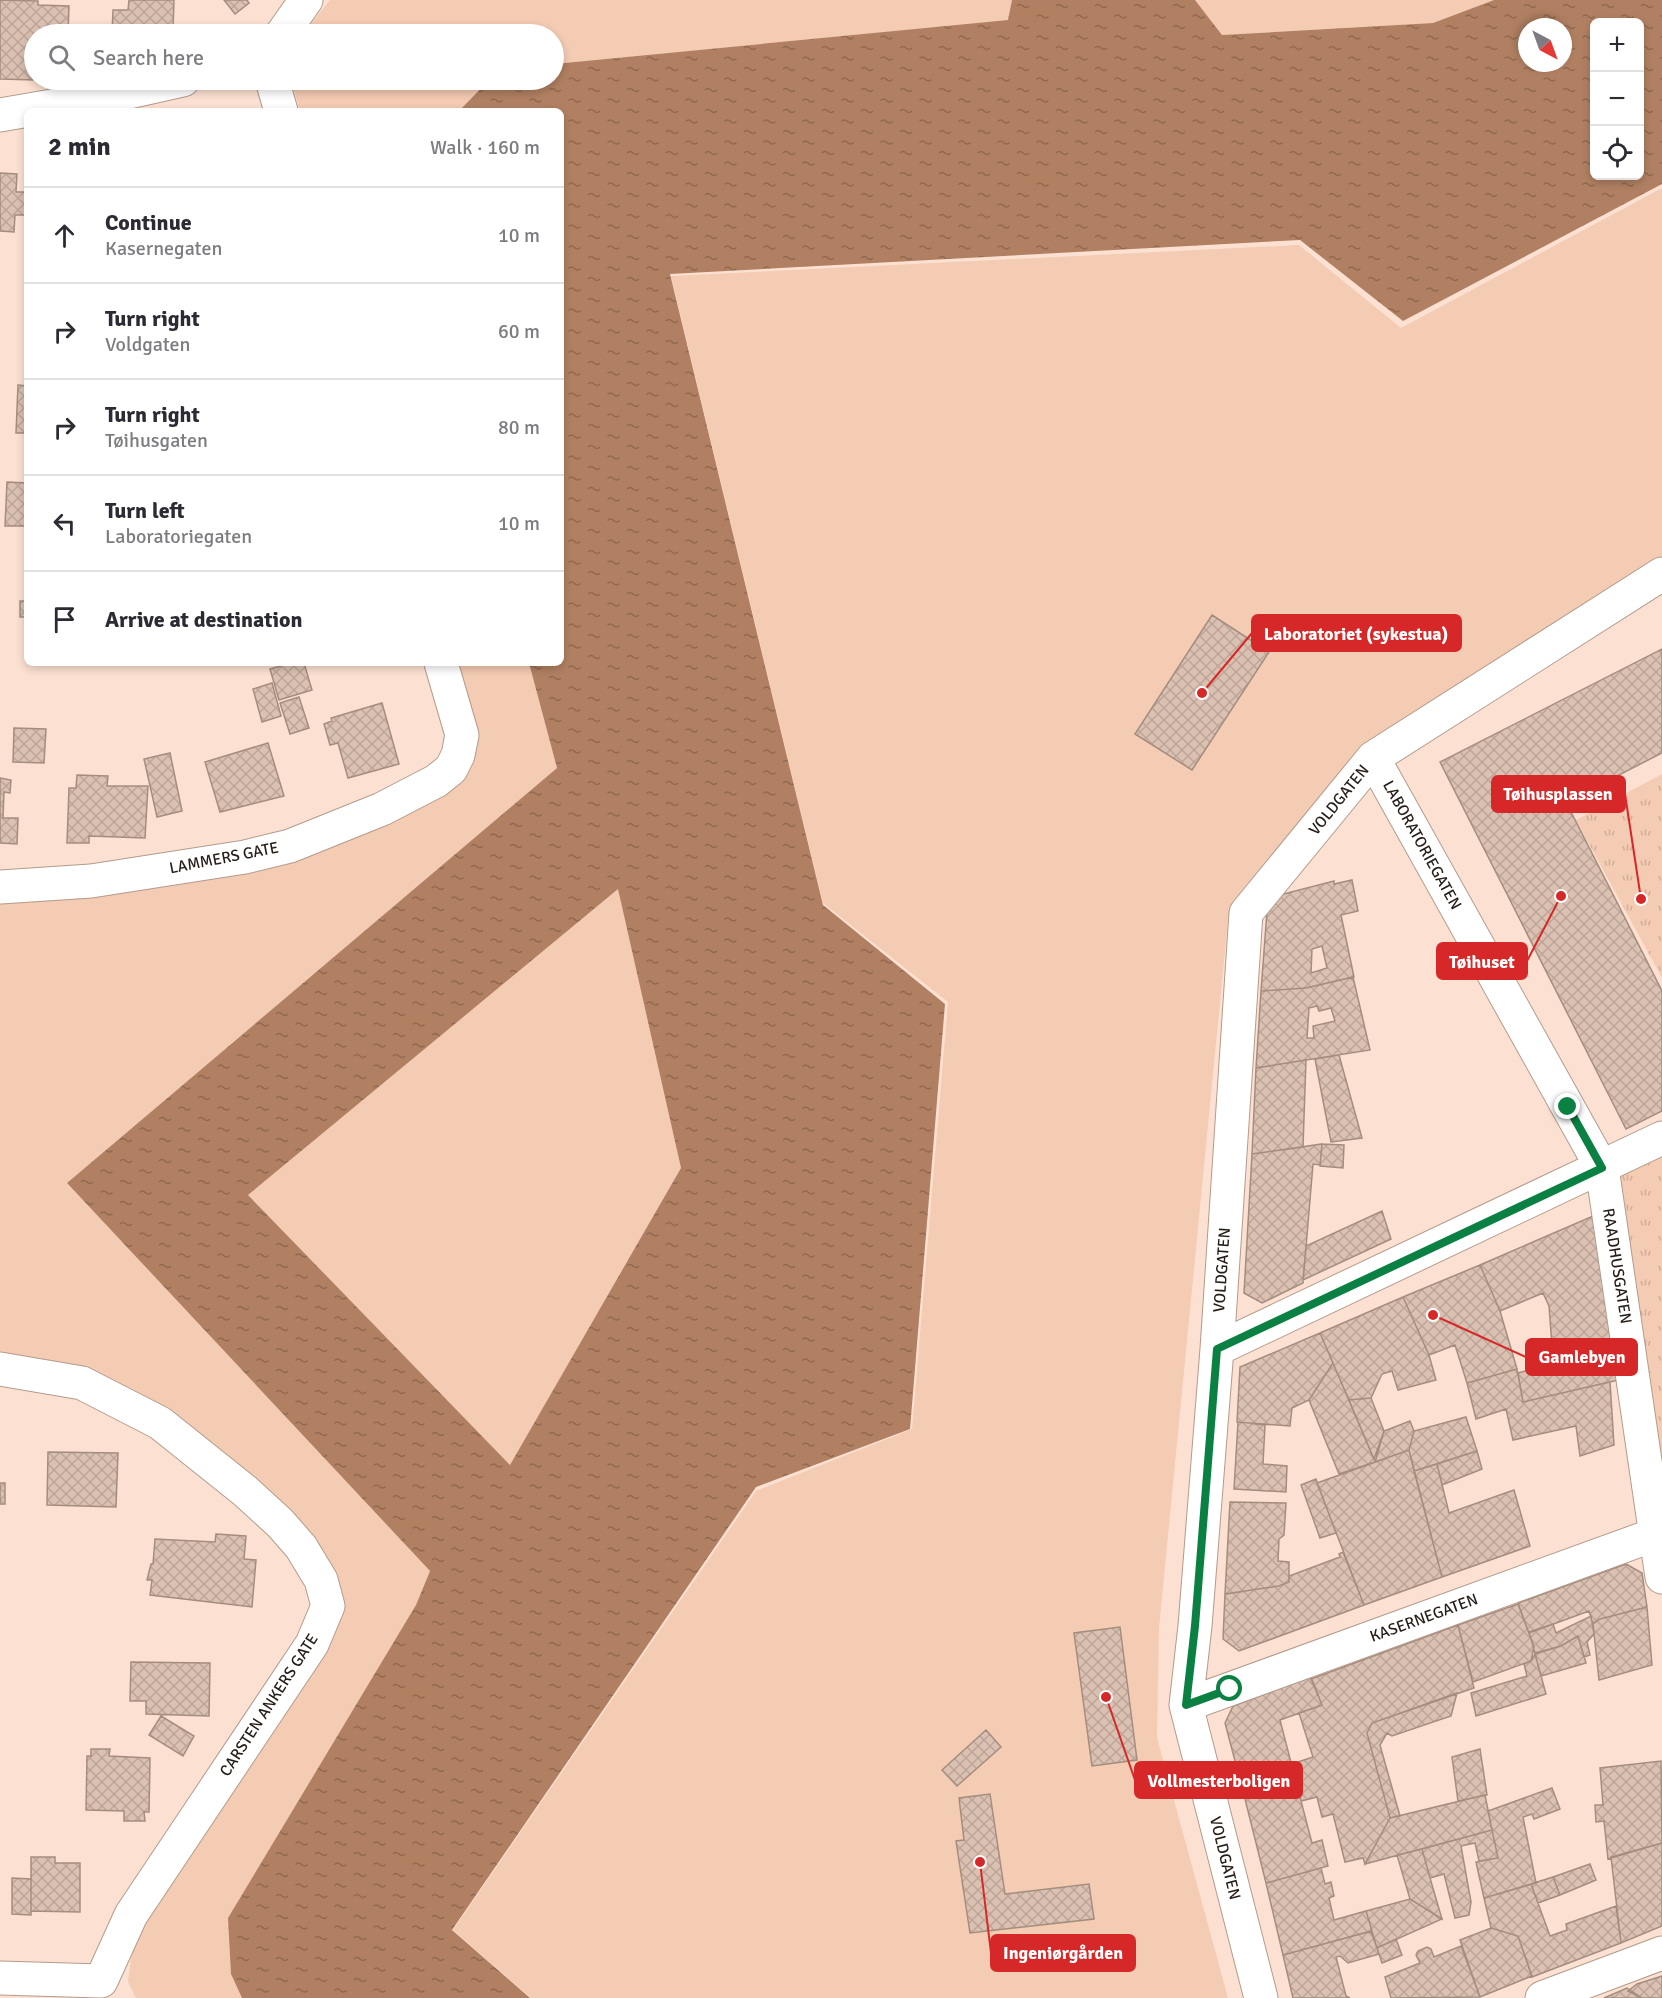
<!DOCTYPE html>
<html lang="en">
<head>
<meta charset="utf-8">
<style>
  body { margin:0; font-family:Signika,sans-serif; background:#f2f2f3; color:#2b2b33 }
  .controls { position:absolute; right:18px; top:18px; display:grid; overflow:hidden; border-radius:9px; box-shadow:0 3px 9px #0003 }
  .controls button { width:54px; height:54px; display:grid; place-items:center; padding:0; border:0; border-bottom:2px solid #e1e1e2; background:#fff; color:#2b2b33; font:30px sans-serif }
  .compass { position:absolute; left:1518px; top:18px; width:54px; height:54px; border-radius:50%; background:#fff; box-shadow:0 3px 9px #0003; rotate:139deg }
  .stop { position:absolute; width:18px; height:18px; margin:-14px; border:4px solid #0b8043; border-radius:50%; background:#fff }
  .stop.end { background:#0b8043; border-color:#fff; box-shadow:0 2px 6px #0008 }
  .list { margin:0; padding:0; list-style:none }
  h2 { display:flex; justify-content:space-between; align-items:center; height:78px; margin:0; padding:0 24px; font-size:26px }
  h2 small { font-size:20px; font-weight:400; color:#7c7c81 }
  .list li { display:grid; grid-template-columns:39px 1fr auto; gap:18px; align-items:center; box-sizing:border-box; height:96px; padding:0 24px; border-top:2px solid #e1e1e2 }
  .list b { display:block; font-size:22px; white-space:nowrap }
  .list p { margin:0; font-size:20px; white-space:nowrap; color:#7c7c81 }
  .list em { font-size:20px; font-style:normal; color:#7c7c81 }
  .icon { flex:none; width:33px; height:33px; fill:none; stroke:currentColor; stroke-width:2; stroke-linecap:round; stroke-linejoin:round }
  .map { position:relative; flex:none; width:1662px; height:1998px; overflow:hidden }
  .search { position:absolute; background:#fff; box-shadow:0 3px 9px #0003; left:24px; top:24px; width:540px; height:66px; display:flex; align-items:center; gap:15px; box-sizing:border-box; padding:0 21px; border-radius:33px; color:#7c7c81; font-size:22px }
  .panel { position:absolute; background:#fff; box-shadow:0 3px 9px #0003; left:24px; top:108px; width:540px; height:558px; border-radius:9px }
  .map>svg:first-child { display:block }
  .grass { fill:#f4cbb3 }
  .park { fill:url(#park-tufts) }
  .water { fill:url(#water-ripples); fill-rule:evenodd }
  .building { fill:url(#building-cross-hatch); stroke:#a58d7e; stroke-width:1.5; fill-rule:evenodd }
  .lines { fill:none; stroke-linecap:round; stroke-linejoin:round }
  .minor-casing { stroke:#b39b8c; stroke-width:35 }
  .minor { stroke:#fff; stroke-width:33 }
  .route { stroke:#0b8043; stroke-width:8 }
  .labels { text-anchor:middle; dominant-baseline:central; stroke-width:4.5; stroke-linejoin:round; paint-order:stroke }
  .street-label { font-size:16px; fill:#271d18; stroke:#fff }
  .leader { fill:none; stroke:#d62828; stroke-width:2 }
  .callout-dot { fill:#d62828; stroke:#fff; stroke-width:2 }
  .callout { fill:#d62828; stroke:#d62828; stroke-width:2 }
  .callout-label { font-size:18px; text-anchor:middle; font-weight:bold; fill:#fff }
</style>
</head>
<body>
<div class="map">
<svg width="1662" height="1998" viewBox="0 0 1662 1998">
  <defs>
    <pattern id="park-tufts" width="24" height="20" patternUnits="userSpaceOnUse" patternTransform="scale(1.5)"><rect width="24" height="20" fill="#f4cbb3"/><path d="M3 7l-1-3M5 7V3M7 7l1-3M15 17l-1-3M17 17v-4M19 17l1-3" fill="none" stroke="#d1ae99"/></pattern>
    <pattern id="water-ripples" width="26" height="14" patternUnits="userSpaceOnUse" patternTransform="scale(1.5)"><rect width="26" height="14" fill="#b18062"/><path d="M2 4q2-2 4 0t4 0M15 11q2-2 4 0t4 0" fill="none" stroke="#906850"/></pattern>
    <pattern id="building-cross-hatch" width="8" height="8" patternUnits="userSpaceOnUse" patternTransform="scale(1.5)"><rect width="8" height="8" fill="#dbc1b2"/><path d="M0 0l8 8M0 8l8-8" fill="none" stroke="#bca598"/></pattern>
  </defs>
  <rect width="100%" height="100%" fill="#fce1d2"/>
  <!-- grass -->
  <path class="grass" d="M330,0H1012L1009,20L554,64V34H302Z
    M1195,0H1494L1433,23L1222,35Z
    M291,80H489L459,111H300Z
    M1662,188V561L1371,749L1228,920L1159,1628L1157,1738L1228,1998H531L453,1930L756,1491L912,1429L948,1002L823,903L671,276L1299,245L1401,328Z
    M459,663H529L557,768L67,1183L430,1571L416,1605L231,1974L242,1998H136L128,1982L133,1942L320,1657L343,1600L257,1485L0,1355V902L294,859L472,756L475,721Z
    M618,888L681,1168L511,1466L248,1195Z"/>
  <!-- park -->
  <path class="park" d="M1662,774V978L1576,820Z
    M1662,1147V1498L1607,1174Z"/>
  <!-- water -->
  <path class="water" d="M1012,0H1195L1222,35L1433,23L1494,0H1662V184L1403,321L1300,240L670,274L823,905L945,1004L910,1429L756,1487L452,1930L530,1998H242L231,1974L228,1918L416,1605L430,1571L67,1183L557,768L529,663H561V111H459L489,80H554V64L1008,20ZM1594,22H1640V176H1594ZM1527,27H1563V63H1527ZM618,889L681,1168L510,1465L248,1195Z"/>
  <!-- building -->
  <path class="building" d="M0,0L38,1V5L69,6L68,34H34L35,80L0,79Z
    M129,0H174L173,30L140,29V34H112L113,10H128Z
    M224,0H247L249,3L235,14Z
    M0,173L17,174L16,192H26V215H15L14,232L0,231Z
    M18,385L27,386V433H16Z
    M7,482L27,483V526H5Z
    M20,601H27V617H20Z
    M1212,615L1269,652L1192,770L1135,734Z
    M1662,649V753L1566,802L1662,991V1111L1626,1129L1440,762Z
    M291,663H304L312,690L279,700L270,669Z
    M272,683L281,716L262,722L253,689Z
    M299,697L309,728L290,734L280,703Z
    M382,703L399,764L348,778L338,743L330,745L324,724L332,721L331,718Z
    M14,728L46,729L44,763L13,762Z
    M268,743L284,796L220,812L205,762Z
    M170,753L182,811L157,817L144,759Z
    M77,775L108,776L107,786H148L145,838L89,836V843H67L69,788H76Z
    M0,778L11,780L10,793L4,792L3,818H18L17,844L0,843Z
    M1352,880L1358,911L1341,915L1354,977L1306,988L1261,991L1268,898L1334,881V884ZM1322,946L1327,968L1311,973L1312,949Z
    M1353,977L1370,1050L1256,1068L1261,991L1306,988ZM1317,1006L1319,1011L1331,1008L1335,1021L1313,1026L1314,1038H1307L1309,1008Z
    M1339,1055L1362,1138L1331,1142L1315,1059Z
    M1306,1060L1303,1147L1252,1154L1256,1068Z
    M1322,1144L1320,1165L1313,1164L1303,1283L1262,1303L1244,1293L1252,1154Z
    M1322,1144L1344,1145L1343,1168L1320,1166Z
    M1382,1211L1391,1239L1303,1280L1306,1246Z
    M1593,1216L1623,1379L1523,1402L1518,1373L1550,1364L1553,1359L1549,1306L1543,1293L1500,1311L1480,1265Z
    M1480,1265L1500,1311L1517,1369L1467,1383L1455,1345L1429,1355L1403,1297Z
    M1403,1297L1429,1355L1436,1380L1398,1390L1392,1371L1382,1374L1371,1398L1349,1400L1320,1333Z
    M1320,1333L1333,1363L1309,1400L1292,1408L1290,1426L1237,1422L1240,1367Z
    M1333,1363L1375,1462L1339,1474L1309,1400Z
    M1517,1369L1523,1402L1610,1382L1614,1445L1580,1456L1576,1426L1513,1440L1506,1409L1476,1419L1467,1383Z
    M1371,1398L1384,1431L1374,1459L1349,1400Z
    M1466,1417L1477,1451L1414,1471L1409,1450L1414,1431Z
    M1410,1421L1414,1431L1409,1450L1375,1462L1384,1431Z
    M1238,1422L1265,1425L1263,1464L1287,1466L1286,1492L1234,1489Z
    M1409,1450L1442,1577L1364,1605L1317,1483Z
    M1477,1451L1482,1469L1442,1485L1437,1464Z
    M48,1452L118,1453L116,1507L47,1505Z
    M1437,1464L1449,1513L1514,1490L1530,1546L1442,1577L1414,1471Z
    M1316,1479L1336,1533L1320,1538L1301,1485Z
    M0,1483H5V1504H0Z
    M1230,1502L1286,1503L1284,1535L1279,1539L1278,1561L1289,1562V1582L1279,1586L1225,1594Z
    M216,1534L246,1536L244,1559L256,1560L252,1607L150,1595L152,1580H147L151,1564H153L155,1539L215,1542Z
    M1343,1552L1364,1605L1239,1651L1223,1639L1225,1594L1279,1586L1289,1582V1576L1340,1557L1339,1554Z
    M1626,1564L1642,1573L1647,1607L1600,1619L1593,1624L1589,1611L1529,1633L1518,1603Z
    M1518,1604L1534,1647L1531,1661L1473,1682L1458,1625Z
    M1647,1607L1652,1665L1599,1680L1593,1624L1600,1619Z
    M1591,1616L1594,1634L1587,1642L1590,1655L1584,1657L1578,1636L1561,1646L1535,1653L1529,1632L1553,1624L1556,1633Z
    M1458,1625L1474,1688L1372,1723L1367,1733L1390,1818L1365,1864L1363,1858L1345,1862L1333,1814L1322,1817L1317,1797L1301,1801L1292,1764L1313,1757L1299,1713L1322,1705L1311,1679Z
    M1120,1627L1137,1760L1092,1766L1074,1633Z
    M1578,1636L1586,1663L1541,1676L1535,1654L1561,1646Z
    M1535,1654L1546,1694L1476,1716L1471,1693L1527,1676L1524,1664L1531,1661Z
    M131,1662L210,1663L209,1716L146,1714V1701H130Z
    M1311,1677L1322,1705L1280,1720L1295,1778L1243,1791L1225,1723L1233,1706Z
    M1457,1693L1451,1716L1392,1736L1387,1733L1380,1745L1400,1816L1390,1818L1367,1733L1372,1723Z
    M161,1716L194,1736L183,1756L149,1735Z
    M986,1730L1001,1747L957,1786L942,1770Z
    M91,1749H110L109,1756L150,1758L149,1812H144L145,1821H124V1811L86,1810L87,1756H91Z
    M1480,1749L1487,1795L1458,1801L1452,1757Z
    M1661,1761L1662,1843L1608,1859L1604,1821L1596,1822L1595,1805H1603L1600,1768Z
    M1295,1778L1312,1843L1322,1840L1328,1866L1266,1883L1243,1791Z
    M1552,1788L1560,1809L1534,1819L1532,1814L1523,1817L1536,1883L1484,1898L1476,1862L1498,1858L1488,1811Z
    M990,1794L1005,1894L1089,1884L1094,1919L970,1933L956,1841L964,1840L959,1798Z
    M1485,1795L1492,1830L1365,1864L1390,1818Z
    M1492,1830L1498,1858L1479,1861L1475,1843L1461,1846L1471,1902L1469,1915L1455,1918L1444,1874L1430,1878L1422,1849Z
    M1662,1843V1926L1621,1943L1611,1857Z
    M1422,1849L1430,1878L1442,1919L1410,1899L1397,1855Z
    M31,1857H55V1863H80V1912L31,1911Z
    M1590,1864L1596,1880L1560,1895L1553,1877Z
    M1321,1868L1325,1884L1331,1882L1334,1896L1329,1898L1334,1920L1366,1911L1372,1931L1283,1955L1266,1883Z
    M1553,1877L1560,1895L1538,1903L1531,1884Z
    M12,1878L31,1879V1915L12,1914Z
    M1531,1884L1550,1936L1567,1930L1566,1924L1616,1906L1621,1943L1532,1977L1518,1936L1491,1928L1484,1898Z
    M1410,1899L1442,1919L1377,1948L1366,1911Z
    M1491,1928L1518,1936L1532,1976L1480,1997L1460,1940Z
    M1371,1931L1379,1954L1348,1963L1340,1956L1336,1957L1346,1996L1350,1998H1293L1283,1955Z
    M1396,1939L1402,1955L1382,1963L1377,1948Z
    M1461,1946L1480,1997L1391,1998L1385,1977L1420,1963L1416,1955L1418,1951L1427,1947L1431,1949L1434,1957Z
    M1662,1976V1998H1642L1628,1991L1637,1984Z
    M1627,1988L1642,1998H1604Z"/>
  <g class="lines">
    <defs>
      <path id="minor" d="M282,34L306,0
        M272,80L281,111
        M0,115L116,95L183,80
        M1373,758L1602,1168L1662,1577
        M0,887L91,881L245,857L290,846L382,809L436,781L451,769L458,755L462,735L441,663
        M1217,1349L1662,1138
        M0,1369L82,1383L160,1423L245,1491L280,1523L301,1547L321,1580L328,1606L312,1644L131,1915L101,1981
        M1186,1705L1662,1532
        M0,1978L101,1981
        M1261,1998L1186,1705L1195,1626L1217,1349L1246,913L1373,758L1662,574
        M1542,1998L1662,1953"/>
    </defs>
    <!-- minor casing -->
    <use href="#minor" class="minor-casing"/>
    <!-- minor -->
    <use href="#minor" class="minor"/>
  </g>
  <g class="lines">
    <!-- route -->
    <path class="route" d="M1230,1689L1186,1705L1195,1626L1217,1349L1602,1168L1568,1107"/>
  </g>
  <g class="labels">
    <!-- street labels -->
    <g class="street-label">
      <text transform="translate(1339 800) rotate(-51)">VOLDGATEN</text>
      <text transform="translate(1422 845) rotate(61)">LABORATORIEGATEN</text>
      <text transform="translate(224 858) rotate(-11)">LAMMERS GATE</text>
      <text transform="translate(1617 1266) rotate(81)">RAADHUSGATEN</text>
      <text transform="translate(1222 1270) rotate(-86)">VOLDGATEN</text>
      <text transform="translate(1424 1618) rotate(-20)">KASERNEGATEN</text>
      <text transform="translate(269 1705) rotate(-57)">CARSTEN ANKERS GATE</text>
      <text transform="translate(1225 1858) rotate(76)">VOLDGATEN</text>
    </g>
  </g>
  <!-- callouts -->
  <path class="leader" d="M1202 693L1252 633M1641 899L1625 794M1561 896L1527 961M1433 1315L1526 1357M1106 1697L1135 1780M980 1862L991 1953"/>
  <g class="callout-dot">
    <circle cx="1202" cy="693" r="6"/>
    <circle cx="1641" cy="899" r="6"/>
    <circle cx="1561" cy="896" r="6"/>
    <circle cx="1433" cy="1315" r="6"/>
    <circle cx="1106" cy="1697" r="6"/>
    <circle cx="980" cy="1862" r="6"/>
  </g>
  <g class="callout">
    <rect x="1252" y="615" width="209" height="36" rx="6"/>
    <rect x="1492" y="776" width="133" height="36" rx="6"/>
    <rect x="1437" y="943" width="90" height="36" rx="6"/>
    <rect x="1526" y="1339" width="111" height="36" rx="6"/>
    <rect x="1135" y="1762" width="167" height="36" rx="6"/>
    <rect x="991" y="1935" width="144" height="36" rx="6"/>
  </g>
  <g class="callout-label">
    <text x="1356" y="640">Laboratoriet (sykestua)</text>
    <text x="1558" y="800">Tøihusplassen</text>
    <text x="1482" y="968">Tøihuset</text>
    <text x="1582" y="1363">Gamlebyen</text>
    <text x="1219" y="1787">Vollmesterboligen</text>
    <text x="1063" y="1959">Ingeniørgården</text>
  </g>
</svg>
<div class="controls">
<button>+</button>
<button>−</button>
<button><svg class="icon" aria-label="locate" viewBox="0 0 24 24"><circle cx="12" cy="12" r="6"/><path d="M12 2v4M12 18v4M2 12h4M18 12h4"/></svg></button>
</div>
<svg class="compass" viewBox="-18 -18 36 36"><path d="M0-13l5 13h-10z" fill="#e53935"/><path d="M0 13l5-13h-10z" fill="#7c7c81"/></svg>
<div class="stop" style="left:1230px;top:1689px"></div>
<div class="stop end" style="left:1568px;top:1107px"></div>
<div class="search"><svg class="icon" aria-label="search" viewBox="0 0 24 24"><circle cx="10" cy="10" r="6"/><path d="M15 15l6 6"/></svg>Search here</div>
<section class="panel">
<h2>2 min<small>Walk · 160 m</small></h2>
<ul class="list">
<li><svg class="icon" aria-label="ahead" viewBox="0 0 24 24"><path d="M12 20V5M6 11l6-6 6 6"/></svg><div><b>Continue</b><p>Kasernegaten</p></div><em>10 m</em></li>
<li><svg class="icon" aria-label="right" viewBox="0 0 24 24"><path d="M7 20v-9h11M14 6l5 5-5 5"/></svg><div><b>Turn right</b><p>Voldgaten</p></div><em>60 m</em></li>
<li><svg class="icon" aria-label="right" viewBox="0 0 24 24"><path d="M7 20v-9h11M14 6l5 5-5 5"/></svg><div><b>Turn right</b><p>Tøihusgaten</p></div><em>80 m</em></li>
<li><svg class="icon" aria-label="left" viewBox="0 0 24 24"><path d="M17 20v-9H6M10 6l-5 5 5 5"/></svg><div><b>Turn left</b><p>Laboratoriegaten</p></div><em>10 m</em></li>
<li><svg class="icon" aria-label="arrive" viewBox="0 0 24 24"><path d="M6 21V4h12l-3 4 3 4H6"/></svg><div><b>Arrive at destination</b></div></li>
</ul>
</section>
</div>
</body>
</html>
